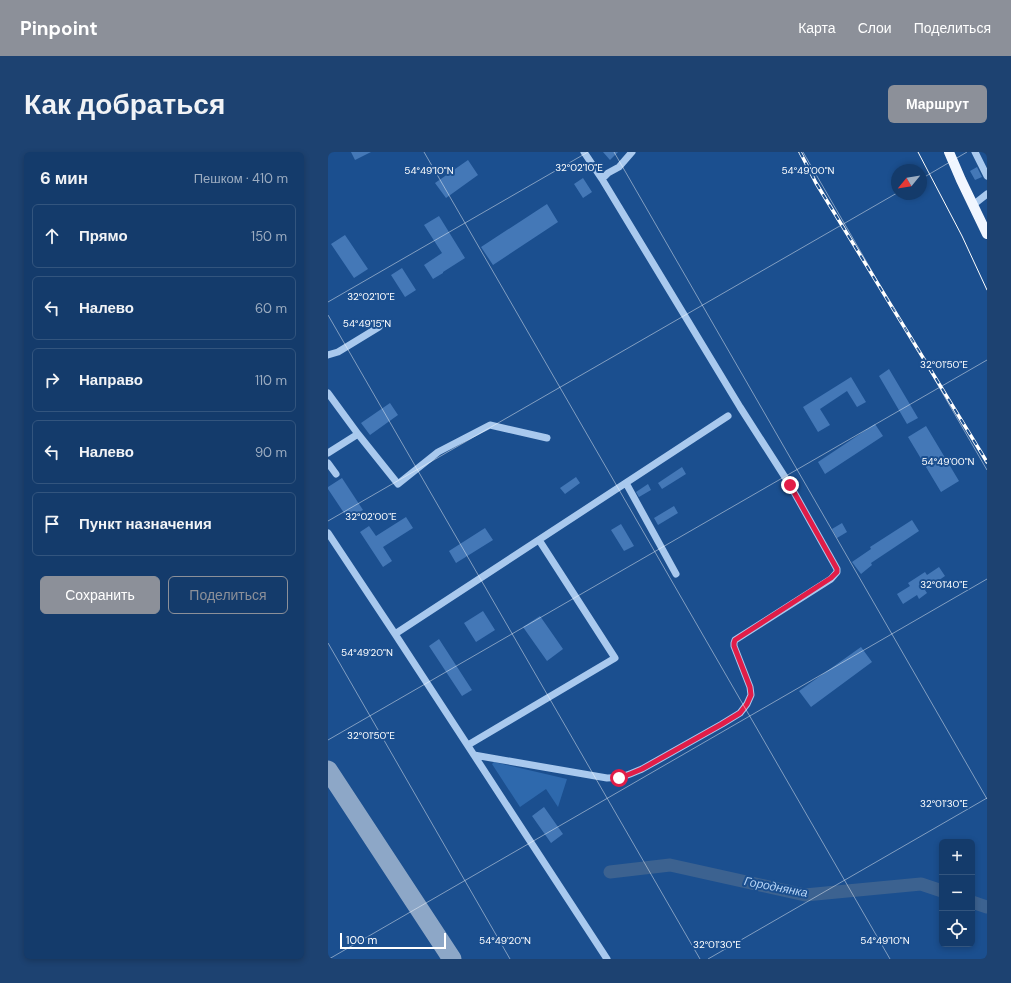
<!DOCTYPE html>
<html lang="ru">
<head>
<meta charset="utf-8">
<style>
  body { margin:0; font-family:"DM Sans",sans-serif; background:#1d4271; color:#f1f3f6 }
  .controls { position:absolute; right:12px; bottom:12px; display:grid; overflow:hidden; border-radius:6px; box-shadow:0 2px 6px #0003 }
  .controls button { width:36px; height:36px; display:grid; place-items:center; padding:0; border:0; border-bottom:1px solid #33557e; background:#143b6b; color:#f1f3f6; font:20px sans-serif }
  .compass { position:absolute; left:563px; top:12px; width:36px; height:36px; border-radius:50%; background:#143b6b; box-shadow:0 2px 6px #0003; rotate:240deg }
  .scale { position:absolute; left:12px; bottom:10px; width:106px; box-sizing:border-box; padding-left:4px; border:2px solid #fff; border-top:0; font-size:11px; line-height:14px; white-space:nowrap; color:#fff; -webkit-text-stroke:3px #1b4f8f; paint-order:stroke }
  .stop { position:absolute; width:12px; height:12px; margin:-9px; border:3px solid #e11d48; border-radius:50%; background:#fff }
  .stop.end { background:#e11d48; border-color:#fff; box-shadow:0 1px 4px #0008 }
  .list { margin:0; padding:0; list-style:none }
  h2 { display:flex; justify-content:space-between; align-items:center; height:52px; margin:0; padding:0 16px; font-size:17px }
  h2 small { font-size:13px; font-weight:400; color:#9dadc1 }
  .list li { display:grid; grid-template-columns:26px 1fr auto; gap:12px; align-items:center; box-sizing:border-box; height:64px; margin:0 8px 8px; padding:0 8px; border:1px solid #33557e; border-radius:6px }
  .list b { display:block; font-size:15px; white-space:nowrap }
  .list em { font-size:13px; font-style:normal; color:#9dadc1 }
  .actions { display:flex; gap:8px; padding:12px 16px }
  .actions a { flex:1; padding:9px 0; border:1px solid #8c9099; border-radius:6px; text-align:center; font-size:14px; color:#8c9099 }
  .actions .main { background:#8c9099; color:#fff }
  .icon { flex:none; width:22px; height:22px; fill:none; stroke:currentColor; stroke-width:2; stroke-linecap:round; stroke-linejoin:round }
  .map { position:relative; flex:none; width:659px; height:807px; overflow:hidden; border-radius:6px }
  header { display:flex; align-items:center; gap:24px; box-sizing:border-box; height:56px; padding:0 20px; background:#8c9099; color:#fff }
  header strong { font-size:19px }
  nav { display:flex; gap:22px; margin-inline-start:auto; font-size:14px }
  .intro { display:flex; align-items:center; justify-content:space-between; box-sizing:border-box; height:96px; padding:0 24px }
  h1 { margin:0; font-size:28px }
  .button { padding:10px 18px; border-radius:6px; background:#8c9099; color:#fff; font-size:14px; font-weight:700 }
  main { display:flex; gap:24px; padding:0 24px }
  aside { flex:1; background:#143b6b; border-radius:6px; box-shadow:0 2px 6px #0003 }
  .map>svg:first-child { display:block }
  .green { fill:#2e69ad }
  .lines { fill:none; stroke-linecap:round; stroke-linejoin:round }
  .river { stroke:#3c6290; stroke-width:13 }
  .taxiway { stroke:#8da7c7; stroke-width:19 }
  .building { fill:#4478b7 }
  .minor { stroke:#a9c9ee; stroke-width:7 }
  .major { stroke:#f0f6ff; stroke-width:10 }
  .tram { stroke:#fff; stroke-width:1 }
  .rail-casing { stroke:#fff; stroke-width:3.5 }
  .rail { stroke:#1b4f8f; stroke-width:2; stroke-dasharray:6; stroke-linecap:butt }
  .route { stroke:#e11d48; stroke-width:5 }
  .ticks { fill:none; stroke:#fff; stroke-width:1; stroke-opacity:0.45 }
  .labels { text-anchor:middle; dominant-baseline:central; stroke-width:4; stroke-linejoin:round; paint-order:stroke }
  .water-label { font-size:12px; font-style:italic; fill:#b5d3f5; stroke:#1b4f8f }
  .ticks-label { font-size:10px; text-anchor:middle; fill:#fff; stroke:#1b4f8f; stroke-width:4; stroke-linejoin:round; paint-order:stroke }
</style>
</head>
<body>
<header>
<strong>Pinpoint</strong>
<nav><a>Карта</a><a>Слои</a><a>Поделиться</a></nav>
</header>
<div class="intro"><h1>Как добраться</h1><a class="button">Маршрут</a></div>
<main>
<aside>
<h2>6 мин<small>Пешком · 410 m</small></h2>
<ul class="list">
<li><svg class="icon" aria-label="ahead" viewBox="0 0 24 24"><path d="M12 20V5M6 11l6-6 6 6"/></svg><div><b>Прямо</b></div><em>150 m</em></li>
<li><svg class="icon" aria-label="left" viewBox="0 0 24 24"><path d="M17 20v-9H6M10 6l-5 5 5 5"/></svg><div><b>Налево</b></div><em>60 m</em></li>
<li><svg class="icon" aria-label="right" viewBox="0 0 24 24"><path d="M7 20v-9h11M14 6l5 5-5 5"/></svg><div><b>Направо</b></div><em>110 m</em></li>
<li><svg class="icon" aria-label="left" viewBox="0 0 24 24"><path d="M17 20v-9H6M10 6l-5 5 5 5"/></svg><div><b>Налево</b></div><em>90 m</em></li>
<li><svg class="icon" aria-label="arrive" viewBox="0 0 24 24"><path d="M6 21V4h12l-3 4 3 4H6"/></svg><div><b>Пункт назначения</b></div></li>
</ul>
<div class="actions"><a class="main">Сохранить</a><a>Поделиться</a></div>
</aside>
<div class="map">
<svg width="659" height="807" viewBox="0 0 659 807">
  <rect width="100%" height="100%" fill="#1b4f8f"/>
  <!-- green -->
  <path class="green" d="M166,610L239,627L230,655L218,637L192,655L164,612Z"/>
  <g class="lines">
    <!-- river -->
    <path class="river" d="M282,720L342,713L477,743L593,732L614,739
      M644,750L659,755"/>
    <!-- taxiway -->
    <path class="taxiway" d="M0,618L124,807"/>
  </g>
  <!-- building -->
  <path class="building" d="M23,0H43L27,8Z
    M275,0H290L282,8Z
    M140,8L150,23L118,46L107,31Z
    M649,15L654,25L647,28L642,19Z
    M255,26L264,40L255,46L246,32Z
    M219,52L230,70L165,113L153,95Z
    M111,64L137,106L115,120V121L105,127L96,113L114,101L96,73Z
    M17,83L40,117L26,126L3,92Z
    M74,116L88,138L77,145L63,123Z
    M561,217L590,266L579,272L551,224Z
    M523,225L538,250L529,255L519,239L492,257L502,273L490,280L475,255Z
    M62,251L70,263L42,283L33,271Z
    M547,272L555,284L497,322L490,310Z
    M598,274L631,329L613,340L580,285Z
    M354,315L358,322L334,337L330,331Z
    M248,325L252,331L237,342L232,336Z
    M14,326L35,358L20,367L0,337V335Z
    M320,332L323,338L311,345L308,340Z
    M346,354L350,361L330,373L326,366Z
    M78,365L85,376L55,395L64,409L55,415L32,380L41,374L48,384Z
    M584,368L591,379L543,411L544,413L533,422L524,410L543,397L542,395Z
    M514,371L519,380L509,386L504,377Z
    M293,372L306,394L296,399L283,378Z
    M157,376L165,388L128,411L121,399Z
    M611,415L617,424L597,438L599,441L591,447L589,443L575,452L569,442L582,434L580,431L597,420L599,423Z
    M155,459L167,478L148,490L136,471Z
    M212,464L235,497L219,509L195,475Z
    M111,487L144,538L134,544L101,494Z
    M533,495L544,510L483,555L471,539Z
    M216,655L235,682L223,691L204,664Z"/>
  <g class="lines">
    <!-- minor -->
    <path class="minor" d="M647,0L659,24
      M274,27L280,21L291,15L304,0
      M645,53L659,42
      M0,203L10,200L51,175
      M0,241L30,282
      M0,301L30,282L70,332L110,300L162,273L219,286
      M0,311L8,322
      M298,331L348,422
      M0,381L67,482L279,807
      M67,482L400,264
      M140,593L287,506L211,388
      M146,603L279,626C294,626 300,623 314,617L394,572L412,561L419,552L423,543L422,535L406,494V491L407,488L503,427L509,420V417L462,333L412,255L274,27L256,0"/>
    <!-- major -->
    <path class="major" d="M621,0L633,28L659,82"/>
    <!-- tram -->
    <path class="tram" d="M590,0L634,84L659,138"/>
    <defs>
      <path id="rail" d="M472,0L488,31L659,310"/>
    </defs>
    <!-- rail casing -->
    <use href="#rail" class="rail-casing"/>
    <!-- rail -->
    <use href="#rail" class="rail"/>
  </g>
  <g class="lines">
    <!-- route -->
    <path class="route" d="M291,626L302,622L314,617L394,572L412,561L419,552L423,543L422,535L406,494V491L407,488L503,426L509,420V417L462,333"/>
  </g>
  <!-- ticks -->
  <path class="ticks" d="M96,0L562,807M286,0L659,647M475,0L659,318M593,27L639,0M0,150L260,0M0,163L372,807M0,369L569,41M0,491L182,807M0,588L659,208M1,807L659,427M380,807L659,646"/>
  <g class="labels">
    <!-- water labels -->
    <g class="water-label">
      <text transform="translate(448 735) rotate(11)">Городнянка</text>
    </g>
  </g>
  <g class="ticks-label">
    <text x="251" y="19">32°02'10"E</text>
    <text x="480" y="22">54°49'00"N</text>
    <text x="101" y="22">54°49'10"N</text>
    <text x="43" y="148">32°02'10"E</text>
    <text x="39" y="175">54°49'15"N</text>
    <text x="616" y="216">32°01'50"E</text>
    <text x="620" y="313">54°49'00"N</text>
    <text x="43" y="368">32°02'00"E</text>
    <text x="616" y="436">32°01'40"E</text>
    <text x="39" y="504">54°49'20"N</text>
    <text x="43" y="587">32°01'50"E</text>
    <text x="616" y="655">32°01'30"E</text>
    <text x="177" y="792">54°49'20"N</text>
    <text x="557" y="792">54°49'10"N</text>
    <text x="389" y="796">32°01'30"E</text>
  </g>
</svg>
<div class="controls">
<button>+</button>
<button>−</button>
<button><svg class="icon" aria-label="locate" viewBox="0 0 24 24"><circle cx="12" cy="12" r="6"/><path d="M12 2v4M12 18v4M2 12h4M18 12h4"/></svg></button>
</div>
<svg class="compass" viewBox="-18 -18 36 36"><path d="M0-13l5 13h-10z" fill="#e53935"/><path d="M0 13l5-13h-10z" fill="#9dadc1"/></svg>
<div class="scale">100 m</div>
<div class="stop" style="left:291px;top:626px"></div>
<div class="stop end" style="left:462px;top:333px"></div>
</div>
</main>
</body>
</html>
